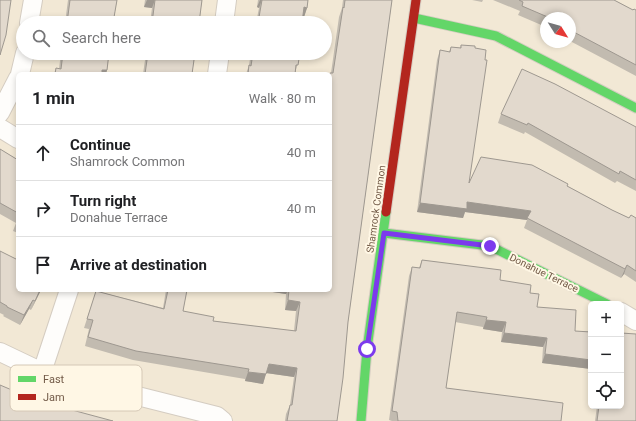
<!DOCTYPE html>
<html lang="en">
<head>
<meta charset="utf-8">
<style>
  body { margin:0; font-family:Roboto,sans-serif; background:#f6f6f6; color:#202124 }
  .controls { position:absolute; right:12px; bottom:12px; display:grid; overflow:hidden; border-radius:6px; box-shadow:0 2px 6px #0003 }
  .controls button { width:36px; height:36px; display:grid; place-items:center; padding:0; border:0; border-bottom:1px solid #e0e0e0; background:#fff; color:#202124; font:20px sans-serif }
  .compass { position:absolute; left:540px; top:12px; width:36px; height:36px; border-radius:50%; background:#fff; box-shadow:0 2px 6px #0003; rotate:127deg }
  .stop { position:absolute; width:12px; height:12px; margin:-9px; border:3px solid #7c3aed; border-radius:50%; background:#fff }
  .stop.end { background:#7c3aed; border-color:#fff; box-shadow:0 1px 4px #0008 }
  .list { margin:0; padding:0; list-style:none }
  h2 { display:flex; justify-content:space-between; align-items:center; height:52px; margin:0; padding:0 16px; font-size:17px }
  h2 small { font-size:13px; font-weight:400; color:#757577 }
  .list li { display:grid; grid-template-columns:26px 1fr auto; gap:12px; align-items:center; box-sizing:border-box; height:56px; padding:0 16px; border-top:1px solid #e0e0e0 }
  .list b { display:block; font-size:15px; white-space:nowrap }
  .list p { margin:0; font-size:13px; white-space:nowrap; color:#757577 }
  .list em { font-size:13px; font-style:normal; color:#757577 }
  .icon { flex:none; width:22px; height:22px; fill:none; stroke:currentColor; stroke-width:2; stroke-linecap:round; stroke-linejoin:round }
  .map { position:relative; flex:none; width:636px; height:421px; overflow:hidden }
  .search { position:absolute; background:#fff; box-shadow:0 2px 6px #0003; left:16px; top:16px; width:316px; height:44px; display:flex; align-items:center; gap:10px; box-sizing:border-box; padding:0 14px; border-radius:22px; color:#757577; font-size:15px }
  .panel { position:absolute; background:#fff; box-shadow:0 2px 6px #0003; left:16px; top:72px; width:316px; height:220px; border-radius:6px }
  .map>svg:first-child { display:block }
  .residential { fill:#f2e8d5; fill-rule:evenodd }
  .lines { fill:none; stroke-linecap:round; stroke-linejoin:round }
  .street-casing { stroke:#d4ccc1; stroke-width:20 }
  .fast-casing { stroke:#d6cdc2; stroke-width:11 }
  .jam-casing { stroke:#d6cdc2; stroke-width:11 }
  .street { stroke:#fefdfb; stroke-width:18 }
  .fast { stroke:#63d668; stroke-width:9 }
  .jam { stroke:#b3261e; stroke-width:9 }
  .wall { fill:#c2bbb0 }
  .shaded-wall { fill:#9e9890 }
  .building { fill:#e2d9cd; stroke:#9e9890 }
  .route { stroke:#7c3aed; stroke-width:5 }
  .labels { text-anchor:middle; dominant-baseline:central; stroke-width:4; stroke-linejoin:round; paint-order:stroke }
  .street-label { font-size:10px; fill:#725a47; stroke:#fff7e5 }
  .key { fill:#fff7e5; stroke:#d5c8b6; stroke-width:1 }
  .key-label { font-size:11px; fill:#725a47 }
</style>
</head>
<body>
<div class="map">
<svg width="636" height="421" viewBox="0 0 636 421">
  <rect width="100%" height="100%" fill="#f6f1e5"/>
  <!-- residential -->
  <path class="residential" d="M0,0H636V421H0ZM546,18H570V42H546ZM23,23H325V53H23ZM18,74H330V290H18ZM591,304H621V406H591Z"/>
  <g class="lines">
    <defs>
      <path id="street" d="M29,23L33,0
        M224,23L227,0
        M20,74L25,53
        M217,74L220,53
        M0,113L18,78
        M0,128L18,139
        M621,312L636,321
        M0,352L42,372L217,416L223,421
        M42,372L69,290"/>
      <path id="fast" d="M414,18L496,36L636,108
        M384,233L490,246L607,304
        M361,421L367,349L386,212"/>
      <path id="jam" d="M386,212L416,0"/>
    </defs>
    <!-- street casing -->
    <use href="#street" class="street-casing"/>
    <!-- fast casing -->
    <use href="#fast" class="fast-casing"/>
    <!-- jam casing -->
    <use href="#jam" class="jam-casing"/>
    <!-- street -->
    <use href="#street" class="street"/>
    <!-- fast -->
    <use href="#fast" class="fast"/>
    <!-- jam -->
    <use href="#jam" class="jam"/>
  </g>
  <!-- wall -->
  <path class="wall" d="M68,0H117L113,23H65Z
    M145,0H202L199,23H150L152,8L144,7Z
    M258,0H308L307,8L304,17H303L302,23H256L259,8L257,7Z
    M343,0H392L348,322L337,421H285L286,414L290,405L294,377L266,373L263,384L245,381V379L133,360L85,346L89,329L84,328L96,291L163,308L166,290H187L183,311L213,321L294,331L296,311L285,310L286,294L259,290H330V74L331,73L339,17L342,8Z
    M472,0H483L482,2Z
    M493,0H614L633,10H636V76L570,41V18H546V27L518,15L520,11Z
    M461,45L469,183L567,186L612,210L629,218H636V282L624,274L621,278L524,228L527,220L465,212L463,218L417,212L437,60L440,50L449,52L451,47L460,48Z
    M61,53H109L107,70L106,74H54L56,68L59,69Z
    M146,53H195L192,74H143Z
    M251,53H300L295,74H246L249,65Z
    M501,114L636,127V191L617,181L615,183L525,132L524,134L498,123Z
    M0,149L18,160V233L13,231L16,223L0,214Z
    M0,251L41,290L31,310L29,309L20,325L3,316L4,315L0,313Z
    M422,260L500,280L530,293L537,307L575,331L591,332V369L542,363L543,347L501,342L502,332L483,329V327L455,322L446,388L561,421H392L389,420L409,276L412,267L419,268Z
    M597,406H621L636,421H595Z"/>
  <!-- shaded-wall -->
  <path class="shaded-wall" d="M147,0H155L152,8L144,7Z
    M260,0H262L259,8L257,7Z
    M304,7L307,8L304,17H301Z
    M102,70H107L106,74H101Z
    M467,202L531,211L527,220L465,212L463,218L417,212L420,203Z
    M627,265L624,274L621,278L625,269Z
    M40,290H41L31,310L35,301Z
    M259,290H288L286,294Z
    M33,300L29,309L20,325L24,315Z
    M288,300L300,302L296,311L285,310Z
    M486,320L506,322L502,332L483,329Z
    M504,333L547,338L543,347L501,342Z
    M545,354L591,360V369L542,363Z
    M269,364L297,368L294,377L266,373Z
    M248,372L266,374L263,384L245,381Z"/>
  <!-- building -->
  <path class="building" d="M0,0H11L6,35L0,55Z
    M70,0H117L113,23H67Z
    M155,0H202L199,23H152Z
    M262,0H308L307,8L304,7L302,23H258Z
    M345,0H392L348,322L343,378L337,421H287L290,405H292L297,368L269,364L266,374L248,372L249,369L136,351L88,337L93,320L87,319L96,291L164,309L168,290H187L183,311L214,317L213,321L296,331L300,302L288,300L289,290H330V106L331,102H330V73H333L343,7L344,8Z
    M519,0H614L633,10L634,9L636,10V65L570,30V18H550L522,6L523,2Z
    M461,45L475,46V48L486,50L485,60H487L469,183L481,157L532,165L568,184L567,186L612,210L629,218L631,215L636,218V271L627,265L625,269L527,218L531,211L467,202V209L420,203L440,50L450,52L451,47L461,48Z
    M63,53H109L107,70H102V74H55L56,68L61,69Z
    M148,53H195L192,74H145Z
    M253,53H300L298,65H296L295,74H248L249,65L251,66Z
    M522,69L555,84L636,127V180L620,171L619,174L528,123L527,125L501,114Z
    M0,149L18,160V213L0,203Z
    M0,251L18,260V290H40L35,301L33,300L24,315L7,307V306L0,302Z
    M422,260L501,270L500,280L531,285L530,293L539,294L537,307L576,310L575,331L591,332V360L545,354L547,338L504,333L506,322L486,320L487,317L457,312L446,388L563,403L561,421H398L397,412L392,411L412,267L420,268Z
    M621,333L636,334V421H597L599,406H621Z
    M0,385L26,396V395L72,410L113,421H0Z"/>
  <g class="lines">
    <!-- route -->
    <path class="route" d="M367,349L384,233L490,246"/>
  </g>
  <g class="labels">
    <!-- street labels -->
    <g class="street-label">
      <text transform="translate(376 209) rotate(-82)">Shamrock Common</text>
      <text transform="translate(544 273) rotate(26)">Donahue Terrace</text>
    </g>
  </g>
  <!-- legend -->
  <rect x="10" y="365" width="132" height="46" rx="6" class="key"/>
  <rect x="18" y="376" width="18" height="6" fill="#63d668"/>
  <rect x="18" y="394" width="18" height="6" fill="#b3261e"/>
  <g class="key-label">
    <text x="43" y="383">Fast</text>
    <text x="43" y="401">Jam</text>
  </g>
</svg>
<div class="controls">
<button>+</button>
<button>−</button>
<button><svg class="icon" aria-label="locate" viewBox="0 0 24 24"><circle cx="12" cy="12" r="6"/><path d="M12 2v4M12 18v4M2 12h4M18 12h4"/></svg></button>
</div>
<svg class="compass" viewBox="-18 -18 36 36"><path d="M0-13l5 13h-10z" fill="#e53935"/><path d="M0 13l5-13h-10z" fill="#757577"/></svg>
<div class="stop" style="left:367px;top:349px"></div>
<div class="stop end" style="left:490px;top:246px"></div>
<div class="search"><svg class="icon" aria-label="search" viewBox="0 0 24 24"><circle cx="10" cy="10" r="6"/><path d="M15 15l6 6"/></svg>Search here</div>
<section class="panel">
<h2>1 min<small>Walk · 80 m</small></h2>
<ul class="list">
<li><svg class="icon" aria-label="ahead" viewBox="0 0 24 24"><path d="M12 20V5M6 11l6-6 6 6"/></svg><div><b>Continue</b><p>Shamrock Common</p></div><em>40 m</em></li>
<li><svg class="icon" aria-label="right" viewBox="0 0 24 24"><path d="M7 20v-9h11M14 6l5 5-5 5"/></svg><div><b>Turn right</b><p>Donahue Terrace</p></div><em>40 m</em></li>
<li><svg class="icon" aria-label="arrive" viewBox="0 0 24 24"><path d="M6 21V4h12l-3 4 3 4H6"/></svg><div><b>Arrive at destination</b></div></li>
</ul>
</section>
</div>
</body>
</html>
